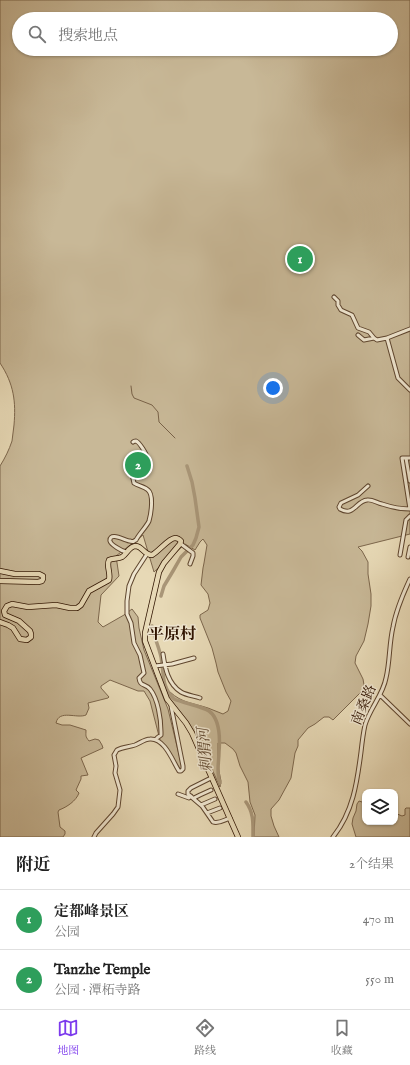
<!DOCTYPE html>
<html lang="zh">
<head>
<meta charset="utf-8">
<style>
  body { margin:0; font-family:"IM FELL English","Noto Serif SC",serif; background:#f6f6f6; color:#222 }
  .controls { position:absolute; right:12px; bottom:12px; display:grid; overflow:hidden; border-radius:8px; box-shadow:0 1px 3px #0004 }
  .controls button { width:36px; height:36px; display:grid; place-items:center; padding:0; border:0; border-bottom:1px solid #e0e0e0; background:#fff; color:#222; font:20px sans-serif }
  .you { position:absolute; left:273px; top:388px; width:14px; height:14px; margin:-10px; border:3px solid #fff; border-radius:50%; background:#1a73e8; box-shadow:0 0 0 6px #1a73e833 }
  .badge { display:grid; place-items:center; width:26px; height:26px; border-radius:50%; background:#7c3aed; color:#fff; font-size:13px; font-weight:700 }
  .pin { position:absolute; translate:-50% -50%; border:2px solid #fff; box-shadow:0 1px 4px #0006 }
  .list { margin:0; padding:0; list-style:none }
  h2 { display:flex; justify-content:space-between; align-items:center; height:52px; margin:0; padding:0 16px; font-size:17px }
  h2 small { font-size:13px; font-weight:400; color:#767676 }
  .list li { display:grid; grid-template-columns:26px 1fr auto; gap:12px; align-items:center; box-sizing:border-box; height:60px; padding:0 16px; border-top:1px solid #e0e0e0 }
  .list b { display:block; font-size:15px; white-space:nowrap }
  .list p { margin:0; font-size:13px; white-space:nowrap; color:#767676 }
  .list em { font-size:13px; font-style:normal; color:#767676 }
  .icon { flex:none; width:22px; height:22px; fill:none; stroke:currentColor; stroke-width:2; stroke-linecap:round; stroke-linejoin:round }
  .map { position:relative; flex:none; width:410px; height:837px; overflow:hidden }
  .search { position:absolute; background:#fff; box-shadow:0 1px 3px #0004; left:12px; right:12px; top:12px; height:44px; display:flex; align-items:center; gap:10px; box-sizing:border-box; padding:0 14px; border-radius:22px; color:#767676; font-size:15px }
  .sheet { height:172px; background:#fff }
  nav { display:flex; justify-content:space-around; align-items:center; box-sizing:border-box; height:56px; border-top:1px solid #e0e0e0; background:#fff; font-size:11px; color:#767676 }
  nav a { display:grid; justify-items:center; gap:2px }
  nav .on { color:#7c3aed }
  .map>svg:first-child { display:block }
  .green { fill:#c8b897; stroke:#7c664c; fill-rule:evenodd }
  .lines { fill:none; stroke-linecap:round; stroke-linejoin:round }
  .stream { stroke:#796248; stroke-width:1 }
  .river { stroke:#a99678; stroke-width:3.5 }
  .minor-casing { stroke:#5e452e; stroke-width:5 }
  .major-casing { stroke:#301400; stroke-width:6 }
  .minor { stroke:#efe6d0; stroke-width:3 }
  .major { stroke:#e7d9b6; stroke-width:4.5 }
  .labels { text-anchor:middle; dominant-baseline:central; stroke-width:3; stroke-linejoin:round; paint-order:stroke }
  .street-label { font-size:14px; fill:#301400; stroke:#efe6d0 }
  .water-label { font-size:15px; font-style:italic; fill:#604830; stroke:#efe6d0 }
  .quarter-label { font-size:16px; font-weight:bold; fill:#301400; stroke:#efe6d0 }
</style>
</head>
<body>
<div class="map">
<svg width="410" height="837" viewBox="0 0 410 837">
  <rect width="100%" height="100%" fill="#e7d9b6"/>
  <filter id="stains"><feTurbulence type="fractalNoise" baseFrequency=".005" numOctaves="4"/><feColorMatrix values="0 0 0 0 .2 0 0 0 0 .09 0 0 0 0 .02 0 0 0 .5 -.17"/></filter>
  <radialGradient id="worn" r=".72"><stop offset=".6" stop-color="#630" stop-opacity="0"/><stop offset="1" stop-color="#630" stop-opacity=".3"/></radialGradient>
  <!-- green -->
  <path class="green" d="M0,0H410V534L358,547L362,551L368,562V574L371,594V606L368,624L364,641L356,656L355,663L363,679L364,685L363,690L333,720L329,717H324L315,724L308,728L298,740V746L295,753L291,778L279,800L271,809V816L274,826L279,837H254L255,815L250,802L248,782L240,766L236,753L233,749L225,743H218V766L221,781L220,787L198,738L187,720L167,695V693L170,692C182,703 193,703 208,708C213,710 218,712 223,714L228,711L231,701L226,692L218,672L216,663L212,648L200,618V615L208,610L210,603L208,594L201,585L203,568L204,563L207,545L203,539L200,542L195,550L185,544L154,572L143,535L116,556L119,576L101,595L98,622L103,627L124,615L132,609L138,617L139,628L144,650L168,709L182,767L181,770L160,740L150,701L144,691H138L110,680L101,686V688L109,697L108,698L88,703L89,708L86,715C77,719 59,709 56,723L62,725H70L86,730C86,736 85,736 89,741L95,739L99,740L102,745L103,748L81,758L88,775L81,776V779L76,790L79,793C76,801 67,807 59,810L58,812L60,827L65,831V834L63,837H0V466C5,458 9,450 12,441C13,436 13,430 14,425C16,402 14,384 0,363ZM19,19H391V49H19Z
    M359,801L365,803V822H395V813L402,816L405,815V809L406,808H410V837H356L352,824L353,818L356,811L357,804Z"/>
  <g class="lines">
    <!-- stream -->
    <path class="stream" d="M131,386L132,394L134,398L152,405L158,412L159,422L175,438"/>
    <!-- river -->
    <path class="river" d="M161,596L164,586L173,571L181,557L193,545L196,538L199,527L195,498L192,482L187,466
      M152,626C154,637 159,647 161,657C164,672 161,687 174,699C183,703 201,706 209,711C220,719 220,740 219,752C219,763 216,772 220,783
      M246,802C254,813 253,824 253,837"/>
    <defs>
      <path id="minor" d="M334,297L338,301V305L341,310L352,315L358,328L369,332L374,338
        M410,329L387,338L398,378L410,390
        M358,335L364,340L374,338L377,340L387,338
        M406,458L410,481
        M410,458H402L410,509
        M368,486L358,495L341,503L339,507L340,509C354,517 356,501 367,500C372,499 377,503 382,504C391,507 401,509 410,509
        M181,544L193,553V556L190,564
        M126,552C122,551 111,545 110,541C109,531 126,541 130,541C134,542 132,542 136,540C139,534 147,526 149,521C151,514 154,495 148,490C144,486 138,486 134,483C130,469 133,465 146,461C146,460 147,459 147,458C147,454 139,442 136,441C135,441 134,441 133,442
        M147,554L134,574L129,586L127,601V614L131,623L134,643L140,655L144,673L139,678C140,687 145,683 150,689C158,699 161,719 161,732V735L157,738
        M400,555L406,520L410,516
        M408,557L410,547
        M163,654C165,668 168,684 181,692C186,695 194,696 200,698
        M155,666L172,664L194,658
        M380,695L410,724
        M211,778L191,788L188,791V794L202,806L213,822C219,824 224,820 230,818
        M178,794L189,798L191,796
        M194,798L200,795L211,790
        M201,805L215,799
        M207,813L220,808
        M94,837L96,833L113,814L118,807L120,790L115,773L116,766L114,755L117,750C123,747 129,747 135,745C140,743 145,739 150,739C165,738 173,762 179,771H181L183,769V766L171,706
        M333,837C353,812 357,783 361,752C362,743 363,734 365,725C370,708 383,695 386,678C390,662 389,644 393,627C396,610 403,594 410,579"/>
      <path id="major" d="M0,571L15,574H39L43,576V579L42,581L38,582L0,581
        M0,622L8,625L13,628L20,639L27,640L31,637V634L30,631L19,621L5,615L4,611L7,606L12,604L28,607L56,605L70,608H77L81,605L89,591L109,580C111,573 106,566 109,560C113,558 118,559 122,557C127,554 129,546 136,546C143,547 144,555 152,555C158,552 169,538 175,538C178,538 179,539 181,541L180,544L164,563L159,572L145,633V641L148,649L167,699L186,723L192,733L238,837"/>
    </defs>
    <!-- minor casing -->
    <use href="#minor" class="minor-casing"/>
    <!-- major casing -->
    <use href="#major" class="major-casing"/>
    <!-- minor -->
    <use href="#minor" class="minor"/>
    <!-- major -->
    <use href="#major" class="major"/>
  </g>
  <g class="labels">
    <!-- street labels -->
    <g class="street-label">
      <text transform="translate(364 705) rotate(-67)">南桑路</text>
    </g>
    <!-- water labels -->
    <g class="water-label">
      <text transform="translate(205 750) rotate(-95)">刺猬河</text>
    </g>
    <!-- quarter labels -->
    <g class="quarter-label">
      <text x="172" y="635">平原村</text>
    </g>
  </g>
  <rect width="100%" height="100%" filter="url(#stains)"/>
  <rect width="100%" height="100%" fill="url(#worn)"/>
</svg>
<div class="controls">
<button><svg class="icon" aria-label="layers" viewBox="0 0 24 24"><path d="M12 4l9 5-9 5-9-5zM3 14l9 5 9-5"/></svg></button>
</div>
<div class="you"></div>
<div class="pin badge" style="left:300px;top:259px;background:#2e9e5b">1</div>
<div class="pin badge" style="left:138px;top:465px;background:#2e9e5b">2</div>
<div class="search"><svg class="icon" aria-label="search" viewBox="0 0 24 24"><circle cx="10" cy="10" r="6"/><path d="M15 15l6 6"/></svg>搜索地点</div>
</div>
<section class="sheet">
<h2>附近<small>2个结果</small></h2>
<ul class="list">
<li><span class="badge" style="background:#2e9e5b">1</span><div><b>定都峰景区</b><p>公园</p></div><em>470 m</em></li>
<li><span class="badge" style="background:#2e9e5b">2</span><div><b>Tanzhe Temple</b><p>公园 · 潭柘寺路</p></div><em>550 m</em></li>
</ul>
</section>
<nav>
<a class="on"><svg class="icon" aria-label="map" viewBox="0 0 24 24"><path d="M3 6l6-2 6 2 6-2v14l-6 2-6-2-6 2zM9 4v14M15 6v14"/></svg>地图</a>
<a><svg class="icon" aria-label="directions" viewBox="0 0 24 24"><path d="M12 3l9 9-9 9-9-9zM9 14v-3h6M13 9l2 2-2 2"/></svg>路线</a>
<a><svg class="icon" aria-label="saved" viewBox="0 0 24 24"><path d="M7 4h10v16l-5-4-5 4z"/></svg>收藏</a>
</nav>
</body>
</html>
